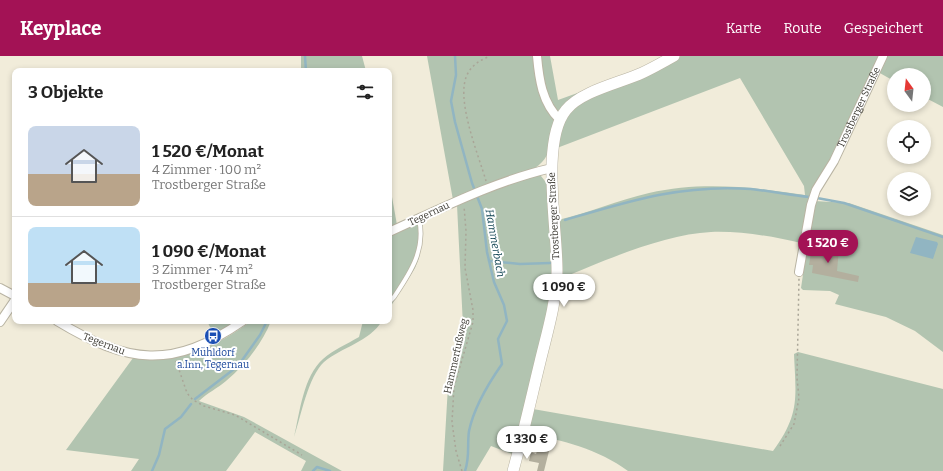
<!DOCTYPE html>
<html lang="de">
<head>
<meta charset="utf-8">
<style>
	:root { --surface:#fff; --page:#f6f6f6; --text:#222; --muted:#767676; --line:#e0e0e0; --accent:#a31255 }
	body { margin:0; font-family:Bitter,serif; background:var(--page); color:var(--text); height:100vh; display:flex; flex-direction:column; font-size:15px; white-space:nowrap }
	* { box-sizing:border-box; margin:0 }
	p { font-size:13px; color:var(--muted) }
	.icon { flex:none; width:22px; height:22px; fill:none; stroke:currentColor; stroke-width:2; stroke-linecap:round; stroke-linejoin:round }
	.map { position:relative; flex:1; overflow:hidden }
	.drawer { position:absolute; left:12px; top:12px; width:380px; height:256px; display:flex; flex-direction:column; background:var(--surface); border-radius:8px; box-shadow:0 2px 6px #0003 }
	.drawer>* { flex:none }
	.needle { width:26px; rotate:345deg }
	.tools { position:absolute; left:887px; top:12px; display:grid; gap:8px }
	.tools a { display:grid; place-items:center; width:44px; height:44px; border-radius:50%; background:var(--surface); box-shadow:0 2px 6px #0003; font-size:20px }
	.price { position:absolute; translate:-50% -34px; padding:0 9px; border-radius:14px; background:#fff; color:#222; font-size:13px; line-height:26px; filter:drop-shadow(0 1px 2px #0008) }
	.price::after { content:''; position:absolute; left:50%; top:24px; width:12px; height:9px; margin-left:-6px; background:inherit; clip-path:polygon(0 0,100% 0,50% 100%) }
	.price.active { background:var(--accent); color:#fff }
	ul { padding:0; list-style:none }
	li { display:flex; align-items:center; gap:12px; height:100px; padding:0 16px }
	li+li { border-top:1px solid var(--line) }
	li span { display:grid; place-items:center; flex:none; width:112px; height:80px; border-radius:8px; color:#555 }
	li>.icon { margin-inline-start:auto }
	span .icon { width:48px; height:48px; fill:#fffc; stroke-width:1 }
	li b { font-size:17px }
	h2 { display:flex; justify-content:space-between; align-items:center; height:48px; padding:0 16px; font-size:17px }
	header { display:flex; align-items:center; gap:24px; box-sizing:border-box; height:56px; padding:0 20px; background:var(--accent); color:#fff }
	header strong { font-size:19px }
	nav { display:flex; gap:22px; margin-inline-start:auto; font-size:14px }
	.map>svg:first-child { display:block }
	.green { fill:#b2c4b0 }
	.water { fill:#91b5c2 }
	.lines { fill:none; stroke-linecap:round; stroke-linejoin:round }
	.stream { stroke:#91b5c2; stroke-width:2.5 }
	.building { fill:#b3af9e }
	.service-casing { stroke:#b9b4a3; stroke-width:5.5 }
	.minor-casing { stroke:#b9b4a3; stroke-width:10 }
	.secondary-casing { stroke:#b9b4a3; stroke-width:12 }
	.path { stroke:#a9a597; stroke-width:1.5; stroke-dasharray:2 3; stroke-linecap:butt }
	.service { stroke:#fff; stroke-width:4 }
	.minor { stroke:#fff; stroke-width:8 }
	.secondary { stroke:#fff; stroke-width:11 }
	.labels { text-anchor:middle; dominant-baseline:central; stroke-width:4; stroke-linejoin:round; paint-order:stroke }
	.street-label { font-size:10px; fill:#3c3a33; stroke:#fff }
	.transit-label { font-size:10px; fill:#164399; stroke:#fff }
	.water-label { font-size:11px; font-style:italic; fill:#0e4251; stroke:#fff }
</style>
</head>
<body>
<header>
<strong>Keyplace</strong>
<nav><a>Karte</a><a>Route</a><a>Gespeichert</a></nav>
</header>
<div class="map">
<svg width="943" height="415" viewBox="0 0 943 415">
	<rect width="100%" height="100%" fill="#f1ecda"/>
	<!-- green -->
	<g class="green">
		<polygon points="301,0 362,0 366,15 301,15"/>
		<path d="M 427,0 L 550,0 L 558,44 L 594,31 L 560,54 L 556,55 C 549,75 557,98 535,112 L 480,131 L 453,144 Z"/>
		<path d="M 679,0 L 881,0 L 829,108 L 801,187 C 771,180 741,175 711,176 C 664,178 603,205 560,223 L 558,164 C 589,157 618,144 649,137 C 701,125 753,131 805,139 L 804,130 L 740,22 L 557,92 L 564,64 L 577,48 Z"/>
		<polygon points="886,0 943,0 943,51 924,41 924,19 894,19 894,25 878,16"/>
		<polygon points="535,120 541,120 548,129 554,217 546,261 515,399 491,390 476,415 443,415 448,330 463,270 457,149 496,132"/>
		<polygon points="389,124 397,169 389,173"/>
		<polygon points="814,145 849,147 943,179 943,296 915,275 886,261 835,248 839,239 830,235 803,234 801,232"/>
		<polygon points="423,165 419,202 415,212 389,253 389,180"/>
		<polygon points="207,265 236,265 214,279"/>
		<path d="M 251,265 L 271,265 C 262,288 245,309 226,325 C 218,332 207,337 199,345 L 244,361 L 342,415 L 301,415 L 306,405 L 255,376 L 226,415 L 131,415 L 139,403 L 66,394 L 133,302 C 180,305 214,293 251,265 Z"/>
		<path d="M 363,265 L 382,265 C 369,286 342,291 324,306 C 308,321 301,360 294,381 C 300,356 303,321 323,303 C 333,294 347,288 359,281 Z"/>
		<path d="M 798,296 L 943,333 L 943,415 L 628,415 C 598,393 563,384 527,378 L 533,353 L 773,395 C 800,358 796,342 794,298 Z"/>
	</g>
	<!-- water -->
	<polygon class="water" points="916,181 937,186 938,188 933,203 910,197"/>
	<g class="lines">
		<!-- stream -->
		<g class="stream">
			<polyline points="305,0 306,15"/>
			<path d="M 455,0 L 456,19 L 451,45 L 455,66 L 472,127 L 482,153 L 487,196 L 494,226 L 504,249 L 507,265 L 498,283 L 502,308 C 488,328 474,351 469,375 C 467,389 470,401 465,415"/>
			<polyline points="817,142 844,147 943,181"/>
			<path d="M 565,164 C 629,145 682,128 751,133 C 770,135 790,139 809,141"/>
			<polyline points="489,205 520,208 550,207"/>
			<polyline points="195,343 238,310 260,279 267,265"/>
			<polyline points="152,415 159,399 165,373 181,361 191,348"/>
			<polyline points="313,415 317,411 330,415"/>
		</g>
	</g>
	<!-- building -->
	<g class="building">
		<polygon points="812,190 839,193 837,215 859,220 858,226 812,217 813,209 809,209"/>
		<polygon points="538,392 549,395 544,415 537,415 539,407 529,405 531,396 536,398"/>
	</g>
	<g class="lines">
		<!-- service casing -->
		<g class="service-casing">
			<path id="service" d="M 389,246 L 394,241 C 410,217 426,194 419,163"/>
		</g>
		<!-- minor casing -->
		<g class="minor-casing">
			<g id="minor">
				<path d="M 537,0 C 539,23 542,47 560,64"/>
				<path d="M 389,176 C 442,152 495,125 552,112"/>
				<path id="s1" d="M 799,216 L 811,149 L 816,134 L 834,105 L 883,0"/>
				<polyline points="0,232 15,240"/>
				<path d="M 57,265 C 128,308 172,314 243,265"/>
				<polyline points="0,266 15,244"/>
			</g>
		</g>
		<!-- secondary casing -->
		<g class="secondary-casing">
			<path id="secondary" d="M 513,415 C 523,379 531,343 540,306 C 547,277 556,248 557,217 C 558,176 540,86 566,54 C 581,35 620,27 642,17 C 653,12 663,6 674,0"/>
		</g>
		<!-- path -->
		<g class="path">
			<path d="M 486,125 C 479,100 454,41 468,17 C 473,8 481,4 490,0"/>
			<polyline points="176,305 187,337 193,344 204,350 235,359 302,399"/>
			<polyline points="780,390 794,368 799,342 797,322 799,222"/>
			<polyline points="462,415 456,395 452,366 454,331 473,266 473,254 465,212 466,175 464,150"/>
		</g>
		<!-- service -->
		<use href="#service" class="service"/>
		<!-- minor -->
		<use href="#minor" class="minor"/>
		<!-- secondary -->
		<use href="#secondary" class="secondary"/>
	</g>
	<!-- icons -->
	<defs>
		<g id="bus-disc" transform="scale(0.9)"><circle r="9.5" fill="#1a4fb4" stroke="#fff"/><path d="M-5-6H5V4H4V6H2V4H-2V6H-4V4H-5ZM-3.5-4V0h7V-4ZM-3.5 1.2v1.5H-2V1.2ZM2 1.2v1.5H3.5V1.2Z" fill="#fff"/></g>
	</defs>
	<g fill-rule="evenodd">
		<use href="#bus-disc" x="213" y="280"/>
	</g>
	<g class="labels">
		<!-- street labels -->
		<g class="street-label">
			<text stroke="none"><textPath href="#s1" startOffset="177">Trostberger Straße</textPath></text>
			<text transform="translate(429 158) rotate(-25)">Tegernau</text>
			<text transform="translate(554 160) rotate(-93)">Trostberger Straße</text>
			<text transform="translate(104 288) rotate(21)">Tegernau</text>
			<text transform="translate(456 300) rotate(-77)">Hammerfußweg</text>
		</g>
		<!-- transit labels -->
		<g class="transit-label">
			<text x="213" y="297">Mühldorf<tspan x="213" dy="12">a.Inn, Tegernau</tspan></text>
		</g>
		<!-- water labels -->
		<g class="water-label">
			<text transform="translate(495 187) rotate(80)">Hammerbach</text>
		</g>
	</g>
</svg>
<div class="tools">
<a><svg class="needle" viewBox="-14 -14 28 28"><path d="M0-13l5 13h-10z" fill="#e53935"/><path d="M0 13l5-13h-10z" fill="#767676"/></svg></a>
<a><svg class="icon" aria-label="locate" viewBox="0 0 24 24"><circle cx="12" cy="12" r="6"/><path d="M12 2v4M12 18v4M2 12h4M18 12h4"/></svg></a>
<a><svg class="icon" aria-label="layers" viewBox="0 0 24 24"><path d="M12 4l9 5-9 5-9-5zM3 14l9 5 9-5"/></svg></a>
</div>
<b class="price active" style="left:828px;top:208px">1 520 €</b>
<b class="price" style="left:564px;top:252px">1 090 €</b>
<b class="price" style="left:527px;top:404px">1 330 €</b>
<section class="drawer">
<h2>3 Objekte<svg class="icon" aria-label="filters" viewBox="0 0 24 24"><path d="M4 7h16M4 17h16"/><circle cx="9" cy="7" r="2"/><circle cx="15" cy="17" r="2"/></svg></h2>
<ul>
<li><span style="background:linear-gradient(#c9d6e8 60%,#b9a48a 0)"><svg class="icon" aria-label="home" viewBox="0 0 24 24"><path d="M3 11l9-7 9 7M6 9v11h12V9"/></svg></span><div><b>1 520 €/Monat</b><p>4 Zimmer · 100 m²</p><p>Trostberger Straße</p></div></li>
<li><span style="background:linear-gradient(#bfe0f5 70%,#b9a48a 0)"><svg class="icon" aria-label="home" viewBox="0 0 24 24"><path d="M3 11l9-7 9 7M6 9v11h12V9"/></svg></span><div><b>1 090 €/Monat</b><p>3 Zimmer · 74 m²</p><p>Trostberger Straße</p></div></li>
</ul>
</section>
</div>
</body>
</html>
